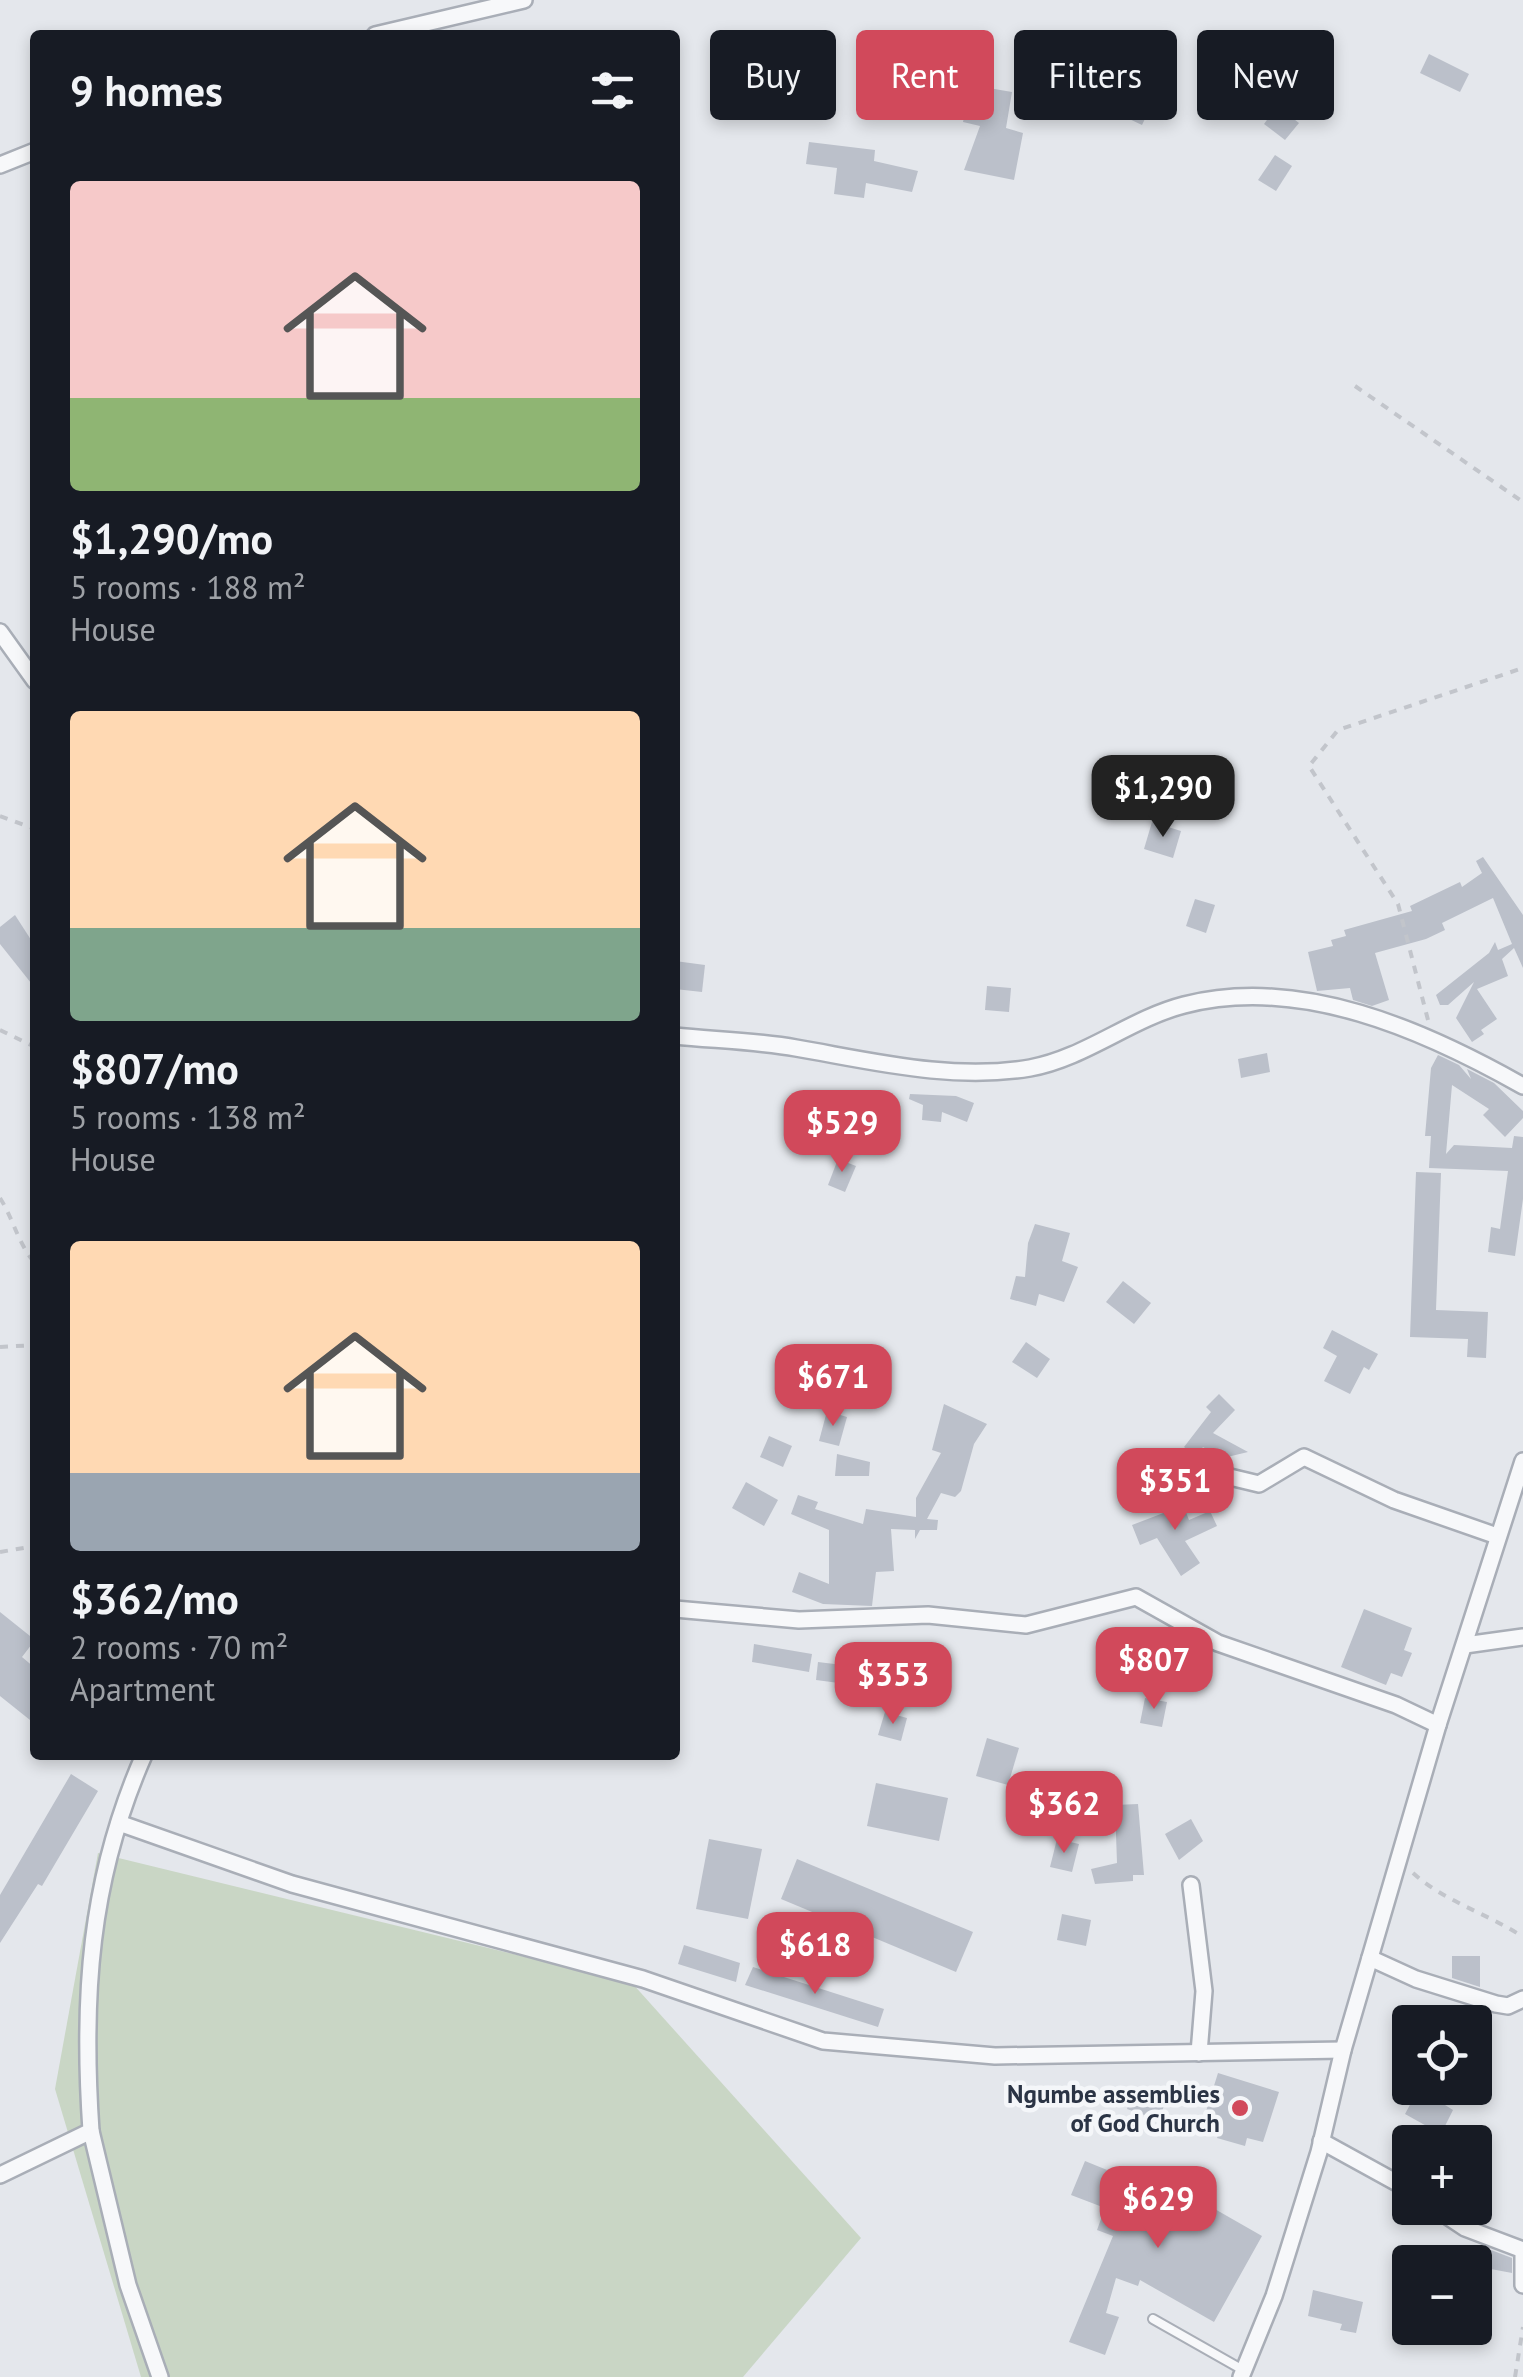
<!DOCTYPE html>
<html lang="en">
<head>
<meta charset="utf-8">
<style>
	:root { --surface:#171b24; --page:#20242c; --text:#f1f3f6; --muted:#9ea1a6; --accent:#d1495b }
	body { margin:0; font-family:"PT Sans",sans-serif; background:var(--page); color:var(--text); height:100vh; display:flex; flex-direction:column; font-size:38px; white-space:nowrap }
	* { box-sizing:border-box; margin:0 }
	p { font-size:32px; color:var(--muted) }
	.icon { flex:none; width:55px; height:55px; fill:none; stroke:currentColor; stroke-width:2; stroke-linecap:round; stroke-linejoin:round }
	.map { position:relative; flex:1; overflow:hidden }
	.panel { position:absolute; left:30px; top:30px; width:650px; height:1730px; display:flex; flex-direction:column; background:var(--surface); border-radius:10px; box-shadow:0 5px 15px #0003 }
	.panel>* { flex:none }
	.guide { position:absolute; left:710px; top:30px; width:662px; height:90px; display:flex; gap:20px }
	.buttons { position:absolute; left:1392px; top:2005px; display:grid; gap:20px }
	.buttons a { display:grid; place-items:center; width:100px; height:100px; border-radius:10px; background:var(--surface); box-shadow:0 5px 15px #0003; font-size:50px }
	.price { position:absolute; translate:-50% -85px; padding:0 22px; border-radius:20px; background:var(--accent); color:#fff; font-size:32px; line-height:65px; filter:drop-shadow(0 2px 5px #0008) }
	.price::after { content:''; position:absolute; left:50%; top:60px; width:30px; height:22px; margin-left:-15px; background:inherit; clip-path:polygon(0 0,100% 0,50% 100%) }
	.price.on { background:#222; color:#fff }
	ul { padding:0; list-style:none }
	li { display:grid; align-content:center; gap:20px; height:530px; padding:0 40px }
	li span { display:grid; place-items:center; height:310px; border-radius:10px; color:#555 }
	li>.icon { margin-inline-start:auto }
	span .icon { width:180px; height:180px; fill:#fffc; stroke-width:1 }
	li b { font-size:42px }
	h2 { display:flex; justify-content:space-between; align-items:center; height:120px; padding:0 40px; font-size:42px }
	.tag { padding:0 35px; border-radius:10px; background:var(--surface); box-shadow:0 5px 15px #0003; font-size:35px; line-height:90px }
	.tag.on { background:var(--accent); color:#fff }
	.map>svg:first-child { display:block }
	.green { fill:#c9d6c5 }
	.building { fill:#bbc0ca }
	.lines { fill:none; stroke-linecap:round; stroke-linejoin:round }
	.service-casing { stroke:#a9aeb7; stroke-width:12 }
	.minor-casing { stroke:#a9aeb7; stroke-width:20 }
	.path { stroke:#c2c5cb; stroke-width:4; stroke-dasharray:8 8; stroke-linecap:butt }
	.service { stroke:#f7f8fa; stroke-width:8 }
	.minor { stroke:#f7f8fa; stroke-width:15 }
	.poi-dot { fill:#d1495b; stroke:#f4f6f9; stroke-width:4 }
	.labels { text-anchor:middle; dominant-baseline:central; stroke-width:9; stroke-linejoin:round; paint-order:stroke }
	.poi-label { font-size:25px; font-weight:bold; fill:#2b3445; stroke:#f4f6f9; text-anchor:end }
</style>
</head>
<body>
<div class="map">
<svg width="1523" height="2377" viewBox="0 0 1523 2377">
	<rect width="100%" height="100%" fill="#e4e7ec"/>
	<!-- green -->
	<polygon class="green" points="98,1853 632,1983 861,2238 743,2377 141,2377 55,2089"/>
	<!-- building -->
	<g class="building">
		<polygon points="1429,54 1469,74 1460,92 1420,73"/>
		<polygon points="971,85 1012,92 1006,128 1023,133 1014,180 964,170 980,126 963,122"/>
		<polygon points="1134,93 1153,102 1142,125 1123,116"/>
		<polygon points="1277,106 1299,123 1285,140 1264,124"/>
		<polygon points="809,142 875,150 874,161 918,171 912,192 866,183 864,198 834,194 837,168 806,164"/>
		<polygon points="1275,155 1292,166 1276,191 1258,180"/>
		<polygon points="1152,822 1181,831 1173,858 1144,849"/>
		<polygon points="1483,857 1523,915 1523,968 1514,948 1502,959 1508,976 1477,989 1497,1019 1481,1030 1484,1034 1472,1042 1456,1018 1474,982 1448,1005 1440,1005 1436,995 1489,953 1495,942 1498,950 1512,944 1493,898 1442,923 1445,930 1426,939 1375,953 1389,1000 1372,1006 1353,1000 1350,988 1317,991 1308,952 1333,946 1331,940 1346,936 1344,930 1412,911 1410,906 1460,882 1462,887 1482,873 1476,861"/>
		<polygon points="1195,899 1215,905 1206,933 1186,926"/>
		<polygon points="15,915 35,946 35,988 0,944 0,927"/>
		<polygon points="675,961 705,965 702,992 675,989"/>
		<polygon points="987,986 1011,988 1009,1012 985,1010"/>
		<polygon points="1267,1053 1270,1072 1241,1078 1238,1059"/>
		<polygon points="1438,1055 1459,1065 1471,1079 1467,1069 1494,1083 1523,1111 1523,1118 1505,1137 1483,1115 1489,1109 1452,1085 1446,1154 1454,1145 1512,1148 1514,1136 1523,1137 1523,1199 1515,1256 1488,1252 1491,1227 1500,1229 1508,1171 1429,1168 1431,1136 1425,1136 1431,1068"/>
		<polygon points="910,1094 956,1096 974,1103 967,1122 942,1112 941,1122 922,1120 923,1105 909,1099"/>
		<polygon points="858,1106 888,1110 885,1131 855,1127"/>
		<polygon points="838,1159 856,1166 845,1192 828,1185"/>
		<polygon points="1416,1172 1441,1173 1436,1310 1488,1312 1486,1358 1467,1357 1468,1339 1410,1337"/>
		<polygon points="1035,1224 1070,1233 1062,1261 1078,1267 1064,1302 1039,1294 1036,1306 1010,1299 1016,1276 1025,1277 1028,1243"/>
		<polygon points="1123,1281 1151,1303 1134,1324 1106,1302"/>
		<polygon points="1332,1330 1378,1354 1369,1370 1364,1367 1350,1394 1324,1381 1337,1356 1323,1348"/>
		<polygon points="1026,1342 1050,1359 1037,1378 1012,1362"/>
		<polygon points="1219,1394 1235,1410 1213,1433 1248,1452 1223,1458 1203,1447 1196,1456 1184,1447 1211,1412 1206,1407"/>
		<polygon points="944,1404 987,1424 974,1444 961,1491 955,1497 941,1493 927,1519 938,1520 937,1530 920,1530 915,1539 915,1530 891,1529 894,1571 876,1572 872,1606 823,1604 792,1592 799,1572 829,1584 829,1530 791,1514 798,1495 818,1502 815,1509 863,1524 866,1509 916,1517 916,1498 941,1453 932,1450"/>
		<polygon points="827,1411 847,1417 839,1446 819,1441"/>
		<polygon points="769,1436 792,1446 783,1467 760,1457"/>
		<polygon points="837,1454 870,1462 869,1476 835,1476"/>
		<polygon points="746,1482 778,1500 764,1526 732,1508"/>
		<polygon points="1180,1497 1189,1520 1210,1511 1217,1526 1185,1541 1200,1563 1181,1576 1157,1538 1140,1545 1132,1525 1166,1512 1163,1503"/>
		<polygon points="1364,1609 1412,1628 1404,1650 1412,1653 1402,1677 1391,1673 1386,1685 1341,1667"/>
		<polygon points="0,1612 35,1640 22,1657 35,1668 35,1724 0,1696"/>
		<polygon points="754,1644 812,1654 809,1672 752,1662"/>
		<polygon points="818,1662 859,1667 854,1685 816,1680"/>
		<polygon points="1145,1698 1167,1702 1162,1727 1140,1723"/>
		<polygon points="885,1712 907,1718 901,1741 878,1735"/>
		<polygon points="987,1738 1019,1748 1008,1785 976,1776"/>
		<polygon points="71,1774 98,1791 42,1886 38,1884 0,1943 0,1895"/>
		<polygon points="876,1783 948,1798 939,1841 867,1826"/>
		<polygon points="1138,1804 1144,1875 1133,1875 1133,1881 1095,1884 1091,1869 1117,1863 1115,1805"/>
		<polygon points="1191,1819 1203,1841 1179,1860 1165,1834"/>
		<polygon points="709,1839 762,1849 748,1919 696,1909"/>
		<polygon points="1057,1839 1079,1844 1072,1872 1050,1867"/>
		<polygon points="797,1859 973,1932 956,1972 781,1899"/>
		<polygon points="1062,1914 1091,1920 1086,1946 1057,1940"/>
		<polygon points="684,1945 740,1963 736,1982 678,1964"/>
		<polygon points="1452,1956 1480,1956 1480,1987 1452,1978"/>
		<polygon points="753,1967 884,2009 878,2027 745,1985"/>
		<polygon points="1218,2073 1279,2092 1263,2142 1247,2138 1245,2146 1217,2138 1220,2130 1202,2124"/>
		<polygon points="1135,2088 1166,2100 1159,2120 1127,2109"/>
		<polygon points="1419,2088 1449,2088 1445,2105 1453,2110 1441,2134 1405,2114"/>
		<polygon points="1085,2161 1203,2209 1206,2204 1262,2236 1214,2322 1140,2280 1138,2286 1116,2278 1106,2313 1119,2317 1105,2355 1069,2342 1113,2236 1097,2230 1105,2208 1071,2195"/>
		<polygon points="1475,2250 1491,2250 1512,2258 1512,2273 1475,2266"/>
		<polygon points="1313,2290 1363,2302 1356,2333 1340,2330 1342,2324 1308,2316"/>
	</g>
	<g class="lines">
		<!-- service casing -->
		<g class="service-casing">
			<polyline id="service" points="1153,2319 1243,2370"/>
		</g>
		<!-- minor casing -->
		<g class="minor-casing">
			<g id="minor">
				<polyline points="375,35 524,0"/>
				<polyline points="0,165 35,151"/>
				<polyline points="0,632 35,681"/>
				<path d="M 675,1036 C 715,1040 757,1041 796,1048 C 872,1061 951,1081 1030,1068 C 1085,1058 1130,1019 1184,1005 C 1300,975 1424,1030 1523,1086"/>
				<polyline points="1209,1472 1259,1484 1304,1457 1394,1500 1497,1536"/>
				<polyline points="675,1609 799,1620 928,1615 1026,1625 1136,1597 1218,1643 1396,1705 1438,1725"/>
				<polyline points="1465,1645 1523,1637"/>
				<polyline points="119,1823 292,1884 643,1979 823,2041 995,2056 1343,2050"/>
				<polyline points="1191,1885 1204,1991 1199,2053"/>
				<polyline points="1370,1958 1416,1979 1496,2004 1508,2006 1523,1999"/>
				<polyline points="91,2131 128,2285 160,2377"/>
				<polyline points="1321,2141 1410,2190"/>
				<path d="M 0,2175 L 91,2131 C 82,1998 89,1880 144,1755"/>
				<polyline points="1435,2208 1465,2228 1523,2250 1523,2285"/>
				<polyline points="1241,2377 1274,2296 1319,2152 1343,2050 1438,1725 1523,1461"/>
			</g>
		</g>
		<!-- path -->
		<g class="path">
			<polyline points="1355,386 1523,502"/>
			<polyline points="0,816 35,829"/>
			<polyline points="1428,1020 1398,904 1309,766 1338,730 1523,668"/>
			<polyline points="0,1030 35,1047"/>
			<path d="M 0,1198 C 14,1220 18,1244 35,1263"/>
			<polyline points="0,1347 35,1345"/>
			<polyline points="0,1552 35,1546"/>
			<path d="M 1413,1873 C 1445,1902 1487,1913 1523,1937"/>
			<polyline points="1515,2377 1523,2327"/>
		</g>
		<!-- service -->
		<use href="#service" class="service"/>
		<!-- minor -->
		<use href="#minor" class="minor"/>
	</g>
	<!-- markers -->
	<circle class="poi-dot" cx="1240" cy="2108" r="10"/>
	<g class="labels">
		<!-- poi labels -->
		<g class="poi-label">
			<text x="1220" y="2094">Ngumbe assemblies<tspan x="1220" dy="29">of God Church</tspan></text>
		</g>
	</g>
</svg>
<div class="buttons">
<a><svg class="icon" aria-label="locate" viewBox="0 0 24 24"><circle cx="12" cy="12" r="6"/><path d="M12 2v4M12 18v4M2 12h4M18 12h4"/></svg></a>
<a>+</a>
<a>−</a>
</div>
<b class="price on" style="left:1163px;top:840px">$1,290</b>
<b class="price" style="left:842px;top:1175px">$529</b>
<b class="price" style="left:833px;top:1429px">$671</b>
<b class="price" style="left:1175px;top:1533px">$351</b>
<b class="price" style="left:1154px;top:1712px">$807</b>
<b class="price" style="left:893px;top:1727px">$353</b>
<b class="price" style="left:1064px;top:1856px">$362</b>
<b class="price" style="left:815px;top:1997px">$618</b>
<b class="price" style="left:1158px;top:2251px">$629</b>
<div class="guide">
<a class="tag">Buy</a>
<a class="tag on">Rent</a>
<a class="tag">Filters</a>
<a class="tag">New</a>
</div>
<section class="panel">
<h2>9 homes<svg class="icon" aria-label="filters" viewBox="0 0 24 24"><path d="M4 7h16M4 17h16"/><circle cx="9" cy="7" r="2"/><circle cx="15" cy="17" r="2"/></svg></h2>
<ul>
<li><span style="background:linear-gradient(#f6c9c9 70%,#8fb573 0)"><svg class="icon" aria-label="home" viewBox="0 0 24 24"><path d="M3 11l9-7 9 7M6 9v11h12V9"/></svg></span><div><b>$1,290/mo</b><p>5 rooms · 188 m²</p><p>House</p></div></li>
<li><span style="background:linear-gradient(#ffd9b3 70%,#7fa58c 0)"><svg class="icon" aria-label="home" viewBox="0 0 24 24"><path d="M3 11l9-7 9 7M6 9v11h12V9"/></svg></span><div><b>$807/mo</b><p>5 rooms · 138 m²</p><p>House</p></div></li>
<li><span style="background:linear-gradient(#ffd9b3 75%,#9aa5b1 0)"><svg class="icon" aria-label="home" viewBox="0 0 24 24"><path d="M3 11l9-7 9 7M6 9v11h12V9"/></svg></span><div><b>$362/mo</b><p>2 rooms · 70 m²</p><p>Apartment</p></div></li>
</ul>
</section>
</div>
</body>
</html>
